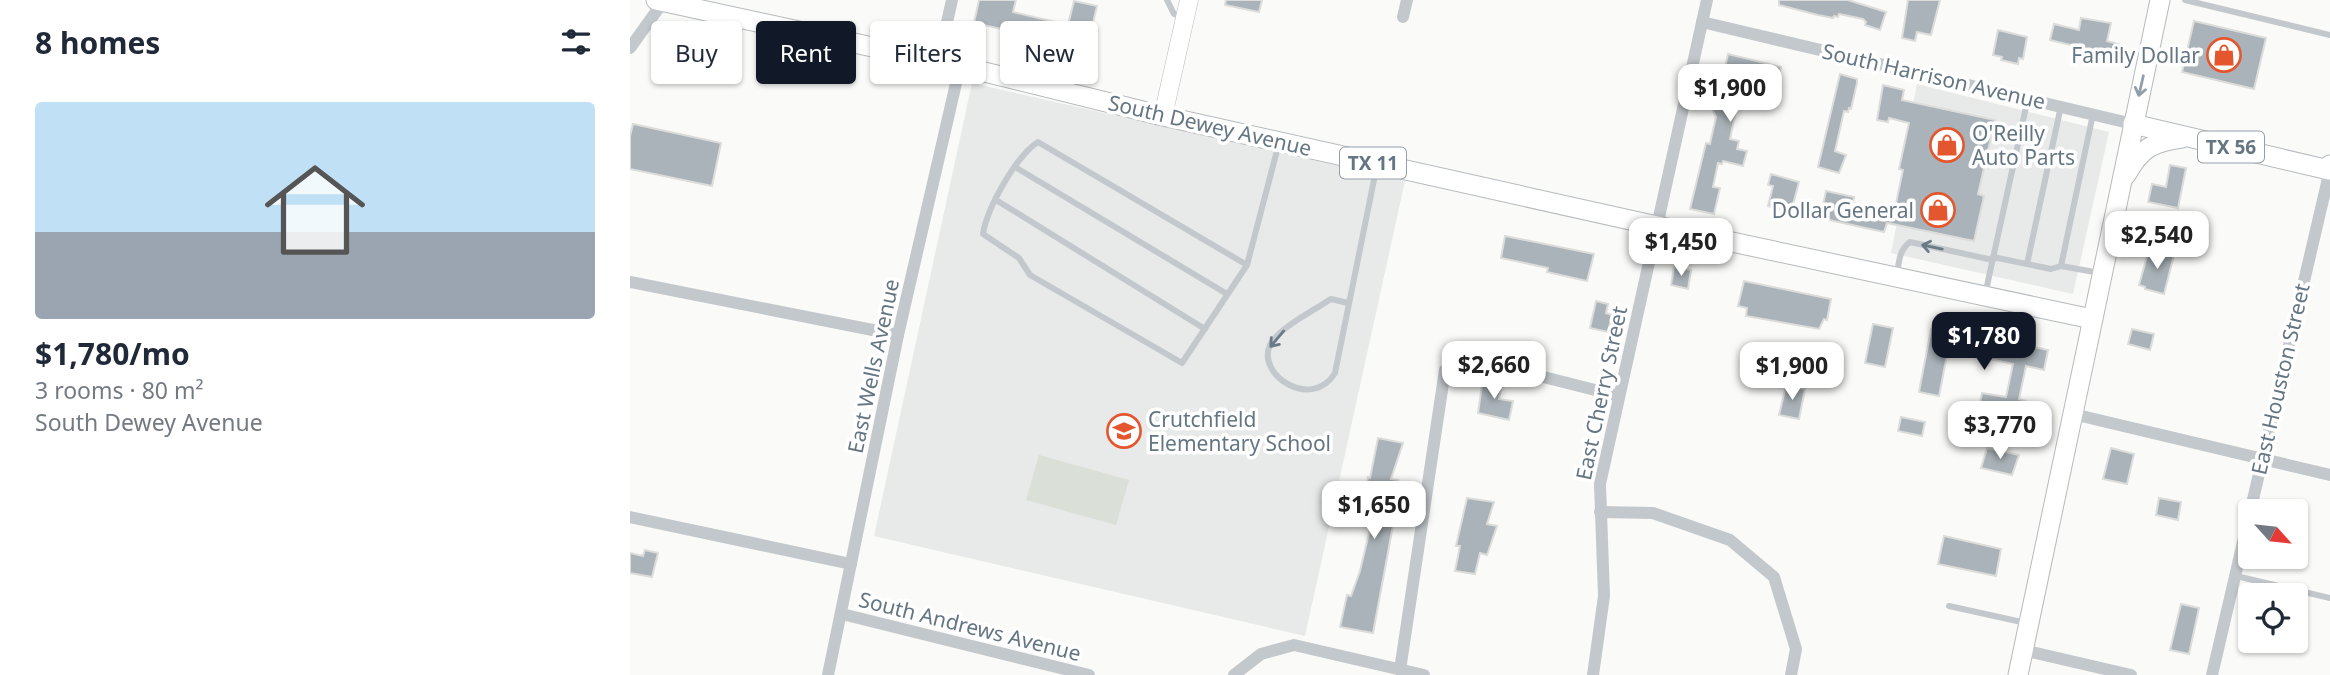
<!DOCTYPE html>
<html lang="en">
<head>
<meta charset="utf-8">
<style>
	:root { --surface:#fff; --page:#f2f2f3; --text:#1f2937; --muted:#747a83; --line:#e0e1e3; --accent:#111827 }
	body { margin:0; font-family:"Noto Sans",sans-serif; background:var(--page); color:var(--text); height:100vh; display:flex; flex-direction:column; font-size:26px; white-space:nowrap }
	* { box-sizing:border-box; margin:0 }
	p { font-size:23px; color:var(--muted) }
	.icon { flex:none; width:38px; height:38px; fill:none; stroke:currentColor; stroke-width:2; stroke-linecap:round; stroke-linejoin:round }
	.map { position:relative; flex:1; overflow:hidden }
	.panel { display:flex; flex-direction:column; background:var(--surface); width:630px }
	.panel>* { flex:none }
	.banner { position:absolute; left:21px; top:21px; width:665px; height:63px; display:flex; gap:14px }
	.needle { width:46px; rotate:117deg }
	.tools { position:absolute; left:1608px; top:499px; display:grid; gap:14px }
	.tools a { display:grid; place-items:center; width:70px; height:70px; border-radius:7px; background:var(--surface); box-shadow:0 2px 5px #0004; font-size:35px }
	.price { position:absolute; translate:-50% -60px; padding:0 16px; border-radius:14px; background:#fff; color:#222; font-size:23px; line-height:46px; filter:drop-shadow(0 2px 4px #0008) }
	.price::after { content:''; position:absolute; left:50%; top:42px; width:21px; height:16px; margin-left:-10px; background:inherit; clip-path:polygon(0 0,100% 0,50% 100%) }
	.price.selected { background:var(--accent); color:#fff }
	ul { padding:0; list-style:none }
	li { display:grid; align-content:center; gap:14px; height:371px; padding:0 35px }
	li+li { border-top:2px solid var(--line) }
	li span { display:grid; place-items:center; height:217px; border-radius:7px; color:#555 }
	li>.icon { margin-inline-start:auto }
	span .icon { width:126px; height:126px; fill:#fffc; stroke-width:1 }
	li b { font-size:30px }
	h2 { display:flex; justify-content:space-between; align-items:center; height:84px; padding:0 35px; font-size:30px }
	.tag { padding:0 24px; border-radius:7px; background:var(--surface); box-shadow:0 2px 5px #0004; font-size:24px; line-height:63px }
	.tag.selected { background:var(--accent); color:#fff }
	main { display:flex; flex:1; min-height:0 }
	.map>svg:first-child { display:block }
	.built { fill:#e8e9e9 }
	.green { fill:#dadfd7 }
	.building { fill:#aab3b9; stroke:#dcdcda; stroke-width:2 }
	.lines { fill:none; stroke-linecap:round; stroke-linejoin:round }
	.secondary-casing { stroke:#b3babf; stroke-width:19 }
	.primary-casing { stroke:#b5babe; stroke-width:21 }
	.lane { stroke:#c3c8cc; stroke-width:6 }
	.street { stroke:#c3c8cc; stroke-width:12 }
	.secondary { stroke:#fff; stroke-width:18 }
	.primary { stroke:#fff; stroke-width:19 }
	.oneway { stroke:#939fa8 }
	.oneway2 { stroke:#6a7a87 }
	.labels { text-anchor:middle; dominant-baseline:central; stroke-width:7; stroke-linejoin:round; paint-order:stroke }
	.shield { fill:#fff; stroke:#939fa8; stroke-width:2 }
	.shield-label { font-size:19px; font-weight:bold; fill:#657683 }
	.poi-label { font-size:21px; fill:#657683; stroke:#fff; text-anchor:end }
	.street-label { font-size:21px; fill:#657683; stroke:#fff }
</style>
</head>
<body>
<main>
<section class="panel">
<h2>8 homes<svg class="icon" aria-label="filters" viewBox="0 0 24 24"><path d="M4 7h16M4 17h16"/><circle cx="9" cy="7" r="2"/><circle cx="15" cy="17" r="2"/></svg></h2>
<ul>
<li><span style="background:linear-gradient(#bfe0f5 60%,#9aa5b1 0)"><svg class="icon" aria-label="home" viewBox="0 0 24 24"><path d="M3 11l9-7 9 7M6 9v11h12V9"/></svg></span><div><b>$1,780/mo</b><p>3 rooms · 80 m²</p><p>South Dewey Avenue</p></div></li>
</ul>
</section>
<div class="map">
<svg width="1700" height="675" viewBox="0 0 1700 675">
	<rect width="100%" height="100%" fill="#fafaf8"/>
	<!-- built -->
	<g class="built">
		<polygon points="342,83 775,181 675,636 244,536"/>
		<polygon points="1287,84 1479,132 1443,294 1261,253 1277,171 1270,169"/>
	</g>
	<!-- green -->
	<polygon class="green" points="409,455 499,480 486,525 396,500"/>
	<!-- building -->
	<g class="building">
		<polygon points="349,0 386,0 383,12 438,25 444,1 467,6 456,52 389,37 390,33 344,23"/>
		<polygon points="596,0 632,0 629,12 595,5"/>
		<polygon points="1149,0 1218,0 1256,12 1250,30 1235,25 1236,22 1233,19 1209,14 1208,17 1204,16 1203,18 1188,15 1149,5"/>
		<polygon points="1278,0 1310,0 1301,35 1287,32 1285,41 1272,38"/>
		<polygon points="1451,18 1481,23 1477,41 1492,45 1489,59 1456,52 1457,49 1420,40 1424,24 1449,30"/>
		<polygon points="1564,21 1636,38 1624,89 1552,72"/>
		<polygon points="1368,30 1397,37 1393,59 1389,58 1388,64 1371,60 1372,57 1363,55"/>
		<polygon points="1098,54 1151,67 1145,95 1111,88 1100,139 1109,141 1107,149 1117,151 1113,166 1093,161 1092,164 1088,163 1083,187 1090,188 1084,214 1060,209 1076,143 1080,144 1081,139 1086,117 1083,111 1086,97 1088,98"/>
		<polygon points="1210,74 1227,79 1227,83 1221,109 1219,108 1218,112 1214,111 1205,151 1216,155 1209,173 1188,167"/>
		<polygon points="1253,85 1274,90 1272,100 1365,120 1348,194 1354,196 1344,241 1257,223 1254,232 1190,218 1196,191 1224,197 1223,203 1264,213 1273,170 1269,169 1279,123 1259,118 1258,122 1247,120"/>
		<polygon points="3,124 91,143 82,186 0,169 0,136"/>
		<polygon points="1540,165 1556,168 1548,208 1518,202 1522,184 1536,187"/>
		<polygon points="1141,174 1169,182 1161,212 1138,206 1143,186 1138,185"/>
		<polygon points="875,236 964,254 957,281 917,272 918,268 871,258"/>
		<polygon points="1519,249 1544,255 1534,294 1515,289 1515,287 1509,285"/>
		<polygon points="1044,267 1061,270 1058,289 1041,285"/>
		<polygon points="1114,281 1201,299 1197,320 1194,319 1189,329 1116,316 1117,308 1108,306"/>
		<polygon points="966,301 978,304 976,313 982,315 978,332 960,328"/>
		<polygon points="1306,319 1319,322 1317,332 1341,336 1342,334 1418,350 1414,370 1396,366 1389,399 1396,401 1390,433 1346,424 1352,393 1376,397 1383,364 1318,350 1309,396 1289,392 1301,329 1304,329"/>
		<polygon points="1243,324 1263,328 1255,367 1235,363"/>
		<polygon points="1502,329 1524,334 1520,350 1498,344"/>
		<polygon points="856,379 873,382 869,399 883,401 879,420 848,413 852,385 855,386"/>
		<polygon points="1156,386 1175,389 1169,419 1149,415"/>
		<polygon points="1271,417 1295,422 1292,436 1268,431"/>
		<polygon points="748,438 773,443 761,479 768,480 764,497 759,496 754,518 764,520 743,633 710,627 717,595 721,596 730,571 744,512 737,511 739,504 736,503 739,492 735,492 738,477 740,478"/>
		<polygon points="1357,448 1389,455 1382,475 1351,468"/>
		<polygon points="1481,448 1504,454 1497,484 1473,479"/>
		<polygon points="837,498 864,502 857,524 867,526 857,555 850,553 845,574 825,571 830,546 826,546"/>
		<polygon points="1529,498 1551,502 1548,520 1526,515"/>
		<polygon points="1314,536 1371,549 1366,576 1308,564"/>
		<polygon points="15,550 28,553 22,577 0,573 0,553 13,556"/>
		<polygon points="1551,604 1569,608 1559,654 1540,650"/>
	</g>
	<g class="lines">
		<!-- secondary casing -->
		<g class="secondary-casing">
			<polyline id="secondary" points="533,116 559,0"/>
		</g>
		<!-- primary casing -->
		<g class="primary-casing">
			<g id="primary">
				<polyline points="26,0 330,66 533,116 1027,226 1462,319"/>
				<polyline points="1503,124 1699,170 1700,165"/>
				<path d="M 1496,175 C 1511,148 1522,142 1552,138"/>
				<polyline points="1388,675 1530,0"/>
			</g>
		</g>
		<!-- lane -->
		<g class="lane">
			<polyline points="537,0 544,14 555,16"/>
			<polyline points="1555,0 1700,35"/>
			<polyline points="385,167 597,294"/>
			<polyline points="366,200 575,329"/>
			<polyline points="1363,257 1421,269 1431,266 1470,273"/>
			<polyline points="1397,264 1431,106"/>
			<path d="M 617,265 L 408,142 C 386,156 357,208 353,234 L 389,258 L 400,275 L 552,363 L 617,265 L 649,143"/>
			<polyline points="1431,266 1463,114"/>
			<path d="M 1267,274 C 1269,262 1269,250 1280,242 L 1363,260"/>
			<polyline points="1355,295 1398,98"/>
			<path d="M 718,303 L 701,299 C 686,309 647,329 640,345 C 626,375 682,411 705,373 L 747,165"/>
			<polyline points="1606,576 1700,598"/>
			<polyline points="1319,606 1396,623"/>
		</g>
		<!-- street -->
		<g class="street">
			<polyline points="773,17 777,0"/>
			<polyline points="1072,22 1503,124"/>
			<polyline points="0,48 33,2"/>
			<polyline points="308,62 322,0"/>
			<polyline points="0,282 268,335"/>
			<polyline points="1443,414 1700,475"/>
			<polyline points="970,512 1023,513 1100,540 1144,577 1166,649 1161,675"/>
			<polyline points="0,517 221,564"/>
			<polyline points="212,614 459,675"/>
			<polyline points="1393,650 1501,675"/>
			<polyline points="770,670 815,370 838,358 989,396"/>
			<polyline points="198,675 268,335 330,66"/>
			<polyline points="604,675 631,654 664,645 794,675"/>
			<polyline points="963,675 974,596 970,484 1077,0"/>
			<polyline points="1582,675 1700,170"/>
		</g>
		<!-- secondary -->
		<use href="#secondary" class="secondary"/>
		<!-- primary -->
		<use href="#primary" class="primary"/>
	</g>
	<!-- one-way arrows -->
	<defs><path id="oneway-shaft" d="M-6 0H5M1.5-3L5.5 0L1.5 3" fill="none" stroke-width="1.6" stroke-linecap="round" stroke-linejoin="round" transform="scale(1.75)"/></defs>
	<use class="oneway" href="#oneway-shaft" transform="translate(1511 86) rotate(103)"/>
	<g class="oneway2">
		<use href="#oneway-shaft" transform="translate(1302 247) rotate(-168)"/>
		<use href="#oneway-shaft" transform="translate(647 339) rotate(130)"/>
	</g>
	<!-- icons -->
	<defs>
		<g id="shop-ring" transform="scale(1.75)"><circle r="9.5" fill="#fff" stroke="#e4572e" stroke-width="1.5"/><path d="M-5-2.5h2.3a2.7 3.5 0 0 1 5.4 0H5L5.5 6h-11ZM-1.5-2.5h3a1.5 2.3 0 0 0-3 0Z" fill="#e4572e"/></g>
		<g id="school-ring" transform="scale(1.75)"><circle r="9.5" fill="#fff" stroke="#e4572e" stroke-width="1.5"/><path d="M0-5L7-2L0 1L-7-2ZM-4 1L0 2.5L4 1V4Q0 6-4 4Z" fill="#e4572e"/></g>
	</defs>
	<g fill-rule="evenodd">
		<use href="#shop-ring" x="1594" y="55"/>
		<use href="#shop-ring" x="1317" y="145"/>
		<use href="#shop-ring" x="1308" y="210"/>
		<use href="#school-ring" x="494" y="431"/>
	</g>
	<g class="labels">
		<!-- shield labels -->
		<g class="shield">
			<rect x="1568" y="131.5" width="66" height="31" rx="5"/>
			<rect x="710" y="147.5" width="66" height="31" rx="5"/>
		</g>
		<g class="shield-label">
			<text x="1601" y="147">TX 56</text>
			<text x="743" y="163">TX 11</text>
		</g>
		<!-- poi labels -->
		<g class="poi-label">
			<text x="1570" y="55">Family Dollar</text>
			<text x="1342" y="133" text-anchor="start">O'Reilly<tspan x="1342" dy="24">Auto Parts</tspan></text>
			<text x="1284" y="210">Dollar General</text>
			<text x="518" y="419" text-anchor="start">Crutchfield<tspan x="518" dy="24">Elementary School</tspan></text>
		</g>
		<!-- street labels -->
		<g class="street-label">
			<text transform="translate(1304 76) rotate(13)">South Harrison Avenue</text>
			<text transform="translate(580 125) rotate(13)">South Dewey Avenue</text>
			<text transform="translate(243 366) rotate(-78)">East Wells Avenue</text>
			<text transform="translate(1650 379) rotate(-77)">East Houston Street</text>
			<text transform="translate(971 393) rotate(-78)">East Cherry Street</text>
			<text transform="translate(340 626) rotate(14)">South Andrews Avenue</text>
		</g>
	</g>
</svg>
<div class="tools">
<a><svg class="needle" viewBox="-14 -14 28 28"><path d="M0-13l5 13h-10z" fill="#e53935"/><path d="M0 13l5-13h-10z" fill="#747a83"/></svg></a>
<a><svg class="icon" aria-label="locate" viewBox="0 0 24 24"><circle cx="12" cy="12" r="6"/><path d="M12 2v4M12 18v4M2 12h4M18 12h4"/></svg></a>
</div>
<b class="price" style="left:1100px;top:124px">$1,900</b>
<b class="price" style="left:1527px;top:271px">$2,540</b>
<b class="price" style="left:1051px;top:278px">$1,450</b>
<b class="price selected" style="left:1354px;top:372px">$1,780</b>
<b class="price" style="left:864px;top:401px">$2,660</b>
<b class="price" style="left:1162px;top:402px">$1,900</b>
<b class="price" style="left:1370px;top:461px">$3,770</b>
<b class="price" style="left:744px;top:541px">$1,650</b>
<div class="banner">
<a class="tag">Buy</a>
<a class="tag selected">Rent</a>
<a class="tag">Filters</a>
<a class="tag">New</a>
</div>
</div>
</main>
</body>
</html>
